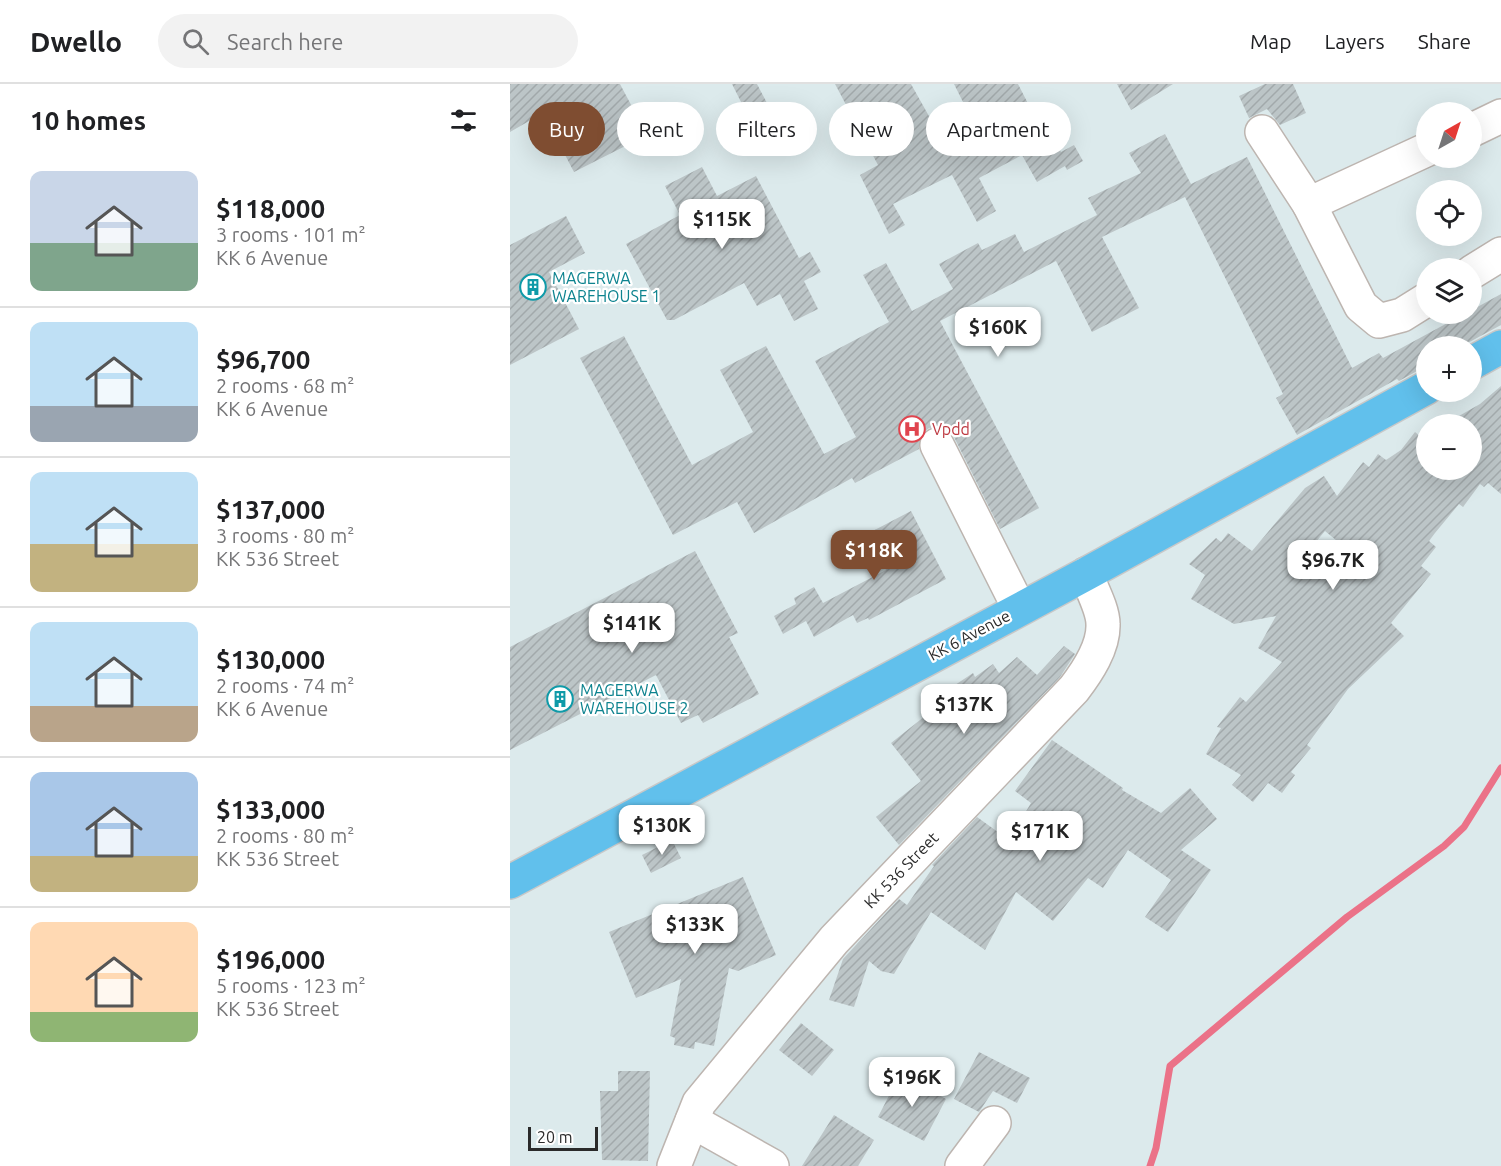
<!DOCTYPE html>
<html lang="en">
<head>
<meta charset="utf-8">
<style>
	:root { --surface:#fff; --page:#f2f2f2; --text:#202124; --muted:#757577; --line:#e0e0e0; --accent:#7f4d31 }
	body { margin:0; font-family:Ubuntu,sans-serif; background:var(--page); color:var(--text); height:100vh; display:flex; flex-direction:column; font-size:22px; white-space:nowrap }
	* { box-sizing:border-box; margin:0 }
	p { font-size:20px; color:var(--muted) }
	.icon { flex:none; width:33px; height:33px; fill:none; stroke:currentColor; stroke-width:2; stroke-linecap:round; stroke-linejoin:round }
	.map { position:relative; flex:1; overflow:hidden }
	.side { display:flex; flex-direction:column; background:var(--surface); width:510px }
	.side>* { flex:none }
	.hud { position:absolute; left:18px; top:18px; width:570px; height:54px; display:flex; gap:12px }
	.needle { width:39px; rotate:39deg }
	.buttons { position:absolute; left:906px; top:18px; display:grid; gap:12px }
	.buttons a { display:grid; place-items:center; width:66px; height:66px; border-radius:50%; background:var(--surface); box-shadow:0 6px 24px #0002; font-size:30px }
	.scale { position:absolute; left:18px; bottom:15px; width:70px; box-sizing:border-box; padding-left:6px; border:3px solid #2a2a2a; border-top:0; font-size:16px; line-height:21px; white-space:nowrap; color:#2a2a2a; -webkit-text-stroke:4px #fff; paint-order:stroke }
	.price { position:absolute; translate:-50% -51px; padding:0 14px; border-radius:12px; background:#fff; color:#222; font-size:20px; line-height:39px; filter:drop-shadow(0 2px 3px #0008) }
	.price::after { content:''; position:absolute; left:50%; top:36px; width:18px; height:14px; margin-left:-9px; background:inherit; clip-path:polygon(0 0,100% 0,50% 100%) }
	.price.selected { background:var(--accent); color:#fff }
	ul { padding:0; list-style:none }
	li { display:flex; align-items:center; gap:18px; height:150px; padding:0 30px }
	li+li { border-top:2px solid var(--line) }
	li span { display:grid; place-items:center; flex:none; width:168px; height:120px; border-radius:12px; color:#555 }
	li>.icon { margin-inline-start:auto }
	span .icon { width:72px; height:72px; fill:#fffc; stroke-width:1 }
	li b { font-size:26px }
	h2 { display:flex; justify-content:space-between; align-items:center; height:72px; padding:0 30px; font-size:26px }
	.tag { padding:0 21px; border-radius:27px; background:var(--surface); box-shadow:0 6px 24px #0002; font-size:21px; line-height:54px }
	.tag.selected { background:var(--accent); color:#fff }
	header { display:flex; align-items:center; gap:36px; box-sizing:border-box; height:84px; padding:0 30px; background:var(--surface); border-bottom:2px solid var(--line) }
	header strong { font-size:28px }
	nav { display:flex; gap:33px; margin-inline-start:auto; font-size:21px }
	.search { width:420px; height:54px; background:var(--page); display:flex; align-items:center; gap:15px; box-sizing:border-box; padding:0 21px; border-radius:33px; color:var(--muted); font-size:22px }
	main { display:flex; flex:1; min-height:0 }
	.map>svg:first-child { display:block }
	.lines { fill:none; stroke-linecap:round; stroke-linejoin:round }
	.stream { stroke:#eb7288; stroke-width:7 }
	.building { fill:url(#building-hatch); fill-rule:evenodd }
	.minor-casing { stroke:#bdb5b0; stroke-width:36 }
	.major-casing { stroke:#c8c8c8; stroke-width:36 }
	.minor { stroke:#fff; stroke-width:33 }
	.major { stroke:#61c0ec; stroke-width:33 }
	.labels { text-anchor:middle; dominant-baseline:central; stroke-width:4.5; stroke-linejoin:round; paint-order:stroke }
	.culture-label { font-size:16px; fill:#0d838f; stroke:#fff; text-anchor:start }
	.health-label { font-size:16px; fill:#be3a42; stroke:#fff; text-anchor:start }
	.street-label { font-size:16px; fill:#2a2a2a; stroke:#fff }
</style>
</head>
<body>
<header>
<strong>Dwello</strong>
<div class="search"><svg class="icon" aria-label="search" viewBox="0 0 24 24"><circle cx="10" cy="10" r="6"/><path d="M15 15l6 6"/></svg>Search here</div>
<nav><a>Map</a><a>Layers</a><a>Share</a></nav>
</header>
<main>
<section class="side">
<h2>10 homes<svg class="icon" aria-label="filters" viewBox="0 0 24 24"><path d="M4 7h16M4 17h16"/><circle cx="9" cy="7" r="2"/><circle cx="15" cy="17" r="2"/></svg></h2>
<ul>
<li><span style="background:linear-gradient(#c9d6e8 60%,#7fa58c 0)"><svg class="icon" aria-label="home" viewBox="0 0 24 24"><path d="M3 11l9-7 9 7M6 9v11h12V9"/></svg></span><div><b>$118,000</b><p>3 rooms · 101 m²</p><p>KK 6 Avenue</p></div></li>
<li><span style="background:linear-gradient(#bfe0f5 70%,#9aa5b1 0)"><svg class="icon" aria-label="home" viewBox="0 0 24 24"><path d="M3 11l9-7 9 7M6 9v11h12V9"/></svg></span><div><b>$96,700</b><p>2 rooms · 68 m²</p><p>KK 6 Avenue</p></div></li>
<li><span style="background:linear-gradient(#bfe0f5 60%,#c2b280 0)"><svg class="icon" aria-label="home" viewBox="0 0 24 24"><path d="M3 11l9-7 9 7M6 9v11h12V9"/></svg></span><div><b>$137,000</b><p>3 rooms · 80 m²</p><p>KK 536 Street</p></div></li>
<li><span style="background:linear-gradient(#bfe0f5 70%,#b9a48a 0)"><svg class="icon" aria-label="home" viewBox="0 0 24 24"><path d="M3 11l9-7 9 7M6 9v11h12V9"/></svg></span><div><b>$130,000</b><p>2 rooms · 74 m²</p><p>KK 6 Avenue</p></div></li>
<li><span style="background:linear-gradient(#a9c7e8 70%,#c2b280 0)"><svg class="icon" aria-label="home" viewBox="0 0 24 24"><path d="M3 11l9-7 9 7M6 9v11h12V9"/></svg></span><div><b>$133,000</b><p>2 rooms · 80 m²</p><p>KK 536 Street</p></div></li>
<li><span style="background:linear-gradient(#ffd9b3 75%,#8fb573 0)"><svg class="icon" aria-label="home" viewBox="0 0 24 24"><path d="M3 11l9-7 9 7M6 9v11h12V9"/></svg></span><div><b>$196,000</b><p>5 rooms · 123 m²</p><p>KK 536 Street</p></div></li>
</ul>
</section>
<div class="map">
<svg width="991" height="1082" viewBox="0 0 991 1082">
	<defs>
		<pattern id="building-hatch" width="6" height="6" patternUnits="userSpaceOnUse" patternTransform="scale(1.5)"><rect width="6" height="6" fill="#bcc5c7"/><path d="M-1 1l2-2M0 6l6-6M5 7l2-2" fill="none" stroke="#a2a9ab"/></pattern>
	</defs>
	<rect width="100%" height="100%" fill="#dceaec"/>
	<g class="lines">
		<!-- stream -->
		<polyline class="stream" points="640,1082 646,1064 660,982 837,833 934,762 954,743 991,684"/>
	</g>
	<!-- building -->
	<g class="building">
		<polygon points="0,0 110,0 137,51 64,88 33,29 0,48"/>
		<polygon points="222,0 247,0 259,23 239,34"/>
		<polygon points="325,0 401,0 429,50 461,34 444,0 508,0 531,45 537,42 551,68 564,61 573,77 557,86 555,82 527,98 512,71 469,94 486,127 467,138 442,91 383,120 395,141 379,150 350,91 368,81"/>
		<polygon points="607,0 663,0 621,26"/>
		<polygon points="755,0 783,0 796,29 770,41 757,25 739,34 729,12"/>
		<polygon points="655,50 681,100 737,73 842,284 869,269 873,274 954,230 962,230 962,226 991,210 991,241 952,262 916,262 916,282 889,297 887,295 787,351 766,314 773,310 675,113 592,153 629,224 582,248 546,177 430,237 529,424 490,445 444,353 437,345 427,342 419,344 412,350 409,365 345,399 342,394 244,449 227,418 163,451 70,274 114,252 182,381 243,348 210,286 256,262 314,370 346,353 305,277 379,238 353,191 376,179 402,227 443,205 429,180 468,159 472,166 505,150 514,168 587,131 578,114 631,89 619,69"/>
		<polygon points="192,83 207,112 246,92 289,174 300,168 311,188 294,197 308,225 284,237 270,210 247,222 234,199 164,236 157,236 116,160 170,131 155,102"/>
		<polygon points="56,132 75,169 39,188 69,245 0,281 0,161"/>
		<path d="M 991,302 L 991,410 L 978,399 L 974,403 L 970,400 L 953,423 L 949,420 L 925,449 L 919,457 L 926,463 L 911,482 L 921,490 L 881,539 L 894,552 L 838,605 L 797,661 L 801,664 L 781,688 L 785,691 L 772,709 L 758,699 L 743,718 L 722,701 L 731,691 L 696,670 L 711,644 L 707,643 L 730,613 L 736,618 L 772,578 L 748,564 L 766,532 L 724,540 L 681,515 L 695,491 L 679,480 L 706,454 L 711,458 L 718,449 L 742,467 L 795,404 L 814,392 L 827,412 L 853,378 L 859,383 L 868,370 L 876,376 L 891,366 L 905,348 L 916,357 L 916,386 L 962,386 L 962,340 L 935,340 L 970,320 ZM 815,447 L 844,471 L 823,500 L 789,478 Z"/>
		<polygon points="401,427 436,495 359,536 358,534 347,539 343,531 304,553 296,537 273,550 264,532 286,520 284,514 304,503 313,519 376,486 357,450"/>
		<polygon points="185,467 228,549 219,553 249,610 193,639 188,631 171,639 146,591 0,666 0,563"/>
		<polygon points="554,562 565,570 550,593 389,761 366,733 411,697 381,659 448,606 445,601 463,589 465,593 483,580 489,589 507,573 527,591"/>
		<polygon points="542,656 613,704 612,706 651,729 680,704 707,735 671,766 701,786 658,848 635,833 661,796 618,766 593,804 578,794 543,837 506,808 475,866 421,828 384,890 371,887 359,877 344,923 319,916 333,875 389,815 397,821 424,782 422,781 467,733 499,756 521,719 505,707"/>
		<polygon points="162,756 171,774 141,789 132,771"/>
		<polygon points="233,793 266,871 228,887 219,884 204,962 185,958 184,965 164,961 165,954 160,952 171,895 126,914 99,848"/>
		<polygon points="291,939 324,966 302,992 269,966"/>
		<polygon points="469,968 520,994 507,1019 483,1007 469,1028 444,1015"/>
		<polygon points="108,987 140,987 138,1077 92,1076 90,1007 108,1007"/>
		<polygon points="388,994 397,998 399,995 436,1015 414,1057 368,1033"/>
		<polygon points="324,1031 364,1056 348,1082 292,1082"/>
	</g>
	<g class="lines">
		<!-- minor casing -->
		<g class="minor-casing">
			<g id="minor">
				<polyline points="962,46 991,32"/>
				<polyline points="752,48 799,120 916,66"/>
				<polyline points="799,120 851,222 869,237 892,231 916,216"/>
				<polyline points="962,188 991,170"/>
				<polyline points="427,361 509,524"/>
				<polyline points="182,1037 262,1082"/>
				<path d="M 164,1082 L 189,1019 L 324,856 L 564,605 C 577,588 594,563 593,540 C 593,525 581,504 576,490"/>
				<polyline points="452,1082 484,1039"/>
			</g>
		</g>
		<!-- major casing -->
		<g class="major-casing">
			<g id="major">
				<polyline points="962,279 991,263"/>
				<polyline points="0,798 576,490 916,304"/>
			</g>
		</g>
		<!-- minor -->
		<use href="#minor" class="minor"/>
		<!-- major -->
		<use href="#major" class="major"/>
	</g>
	<!-- icons -->
	<defs>
		<g id="building-ring" transform="scale(1.35)"><circle r="9.5" fill="#fff" stroke="#0f9aa8" stroke-width="1.5"/><path d="M-4-6H4V6H1V3H-1V6H-4ZM-2.5-4.3h1.7v1.8h-1.7ZM.8-4.3h1.7v1.8H.8ZM-2.5-1h1.7V.8h-1.7ZM.8-1h1.7V.8H.8Z" fill="#0f9aa8"/></g>
		<g id="hospital-ring" transform="scale(1.35)"><circle r="9.5" fill="#fff" stroke="#e0444e" stroke-width="1.5"/><path d="M-5-5h3v3.5h4V-5h3V5h-3V1.5h-4V5h-3Z" fill="#e0444e"/></g>
	</defs>
	<g fill-rule="evenodd">
		<use href="#building-ring" x="23" y="203"/>
		<use href="#hospital-ring" x="402" y="345"/>
		<use href="#building-ring" x="50" y="615"/>
	</g>
	<g class="labels">
		<!-- culture labels -->
		<g class="culture-label">
			<text x="42" y="194">MAGERWA<tspan x="42" dy="18">WAREHOUSE 1</tspan></text>
			<text x="70" y="606">MAGERWA<tspan x="70" dy="18">WAREHOUSE 2</tspan></text>
		</g>
		<!-- health labels -->
		<g class="health-label">
			<text x="422" y="345">Vpdd</text>
		</g>
		<!-- street labels -->
		<g class="street-label">
			<text transform="translate(459 551) rotate(-28)">KK 6 Avenue</text>
			<text transform="translate(391 786) rotate(-46)">KK 536 Street</text>
		</g>
	</g>
</svg>
<div class="buttons">
<a><svg class="needle" viewBox="-14 -14 28 28"><path d="M0-13l5 13h-10z" fill="#e53935"/><path d="M0 13l5-13h-10z" fill="#757577"/></svg></a>
<a><svg class="icon" aria-label="locate" viewBox="0 0 24 24"><circle cx="12" cy="12" r="6"/><path d="M12 2v4M12 18v4M2 12h4M18 12h4"/></svg></a>
<a><svg class="icon" aria-label="layers" viewBox="0 0 24 24"><path d="M12 4l9 5-9 5-9-5zM3 14l9 5 9-5"/></svg></a>
<a>+</a>
<a>−</a>
</div>
<div class="scale">20 m</div>
<b class="price" style="left:212px;top:166px">$115K</b>
<b class="price" style="left:488px;top:274px">$160K</b>
<b class="price selected" style="left:364px;top:497px">$118K</b>
<b class="price" style="left:823px;top:507px">$96.7K</b>
<b class="price" style="left:122px;top:570px">$141K</b>
<b class="price" style="left:454px;top:651px">$137K</b>
<b class="price" style="left:152px;top:772px">$130K</b>
<b class="price" style="left:530px;top:778px">$171K</b>
<b class="price" style="left:185px;top:871px">$133K</b>
<b class="price" style="left:402px;top:1024px">$196K</b>
<div class="hud">
<a class="tag selected">Buy</a>
<a class="tag">Rent</a>
<a class="tag">Filters</a>
<a class="tag">New</a>
<a class="tag">Apartment</a>
</div>
</div>
</main>
</body>
</html>
